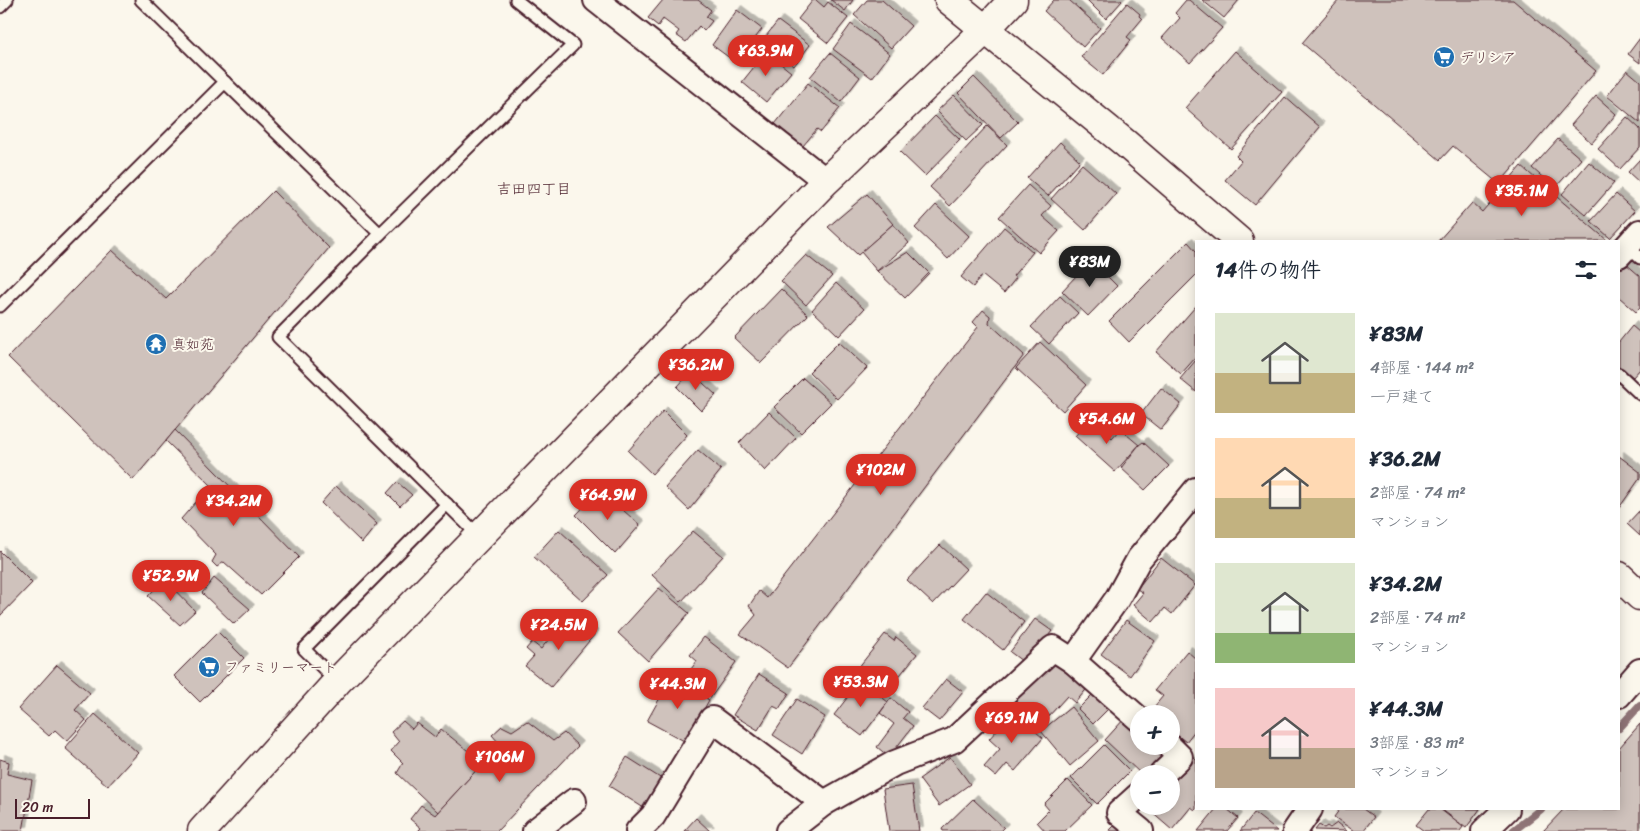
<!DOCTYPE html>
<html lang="ja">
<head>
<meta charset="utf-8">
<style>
	:root { --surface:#fff; --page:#f6f6f7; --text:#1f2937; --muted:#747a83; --accent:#d93025 }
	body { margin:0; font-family:Sriracha,"Klee One",sans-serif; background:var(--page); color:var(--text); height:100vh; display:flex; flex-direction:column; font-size:19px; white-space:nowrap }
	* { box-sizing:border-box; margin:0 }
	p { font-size:16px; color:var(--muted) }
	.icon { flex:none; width:28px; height:28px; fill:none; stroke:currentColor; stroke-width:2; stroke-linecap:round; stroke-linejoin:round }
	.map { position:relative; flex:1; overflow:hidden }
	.panel { position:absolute; left:1195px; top:240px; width:425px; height:570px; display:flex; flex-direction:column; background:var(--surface); border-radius:0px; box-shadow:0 2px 12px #0003 }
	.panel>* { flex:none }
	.controls { position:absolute; left:1130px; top:705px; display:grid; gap:10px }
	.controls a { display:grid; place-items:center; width:50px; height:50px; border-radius:50%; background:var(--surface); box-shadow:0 2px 12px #0003; font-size:25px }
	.scale { position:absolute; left:15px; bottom:12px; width:75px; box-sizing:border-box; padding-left:5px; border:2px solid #4a1f2b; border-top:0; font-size:14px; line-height:18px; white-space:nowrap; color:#4a1f2b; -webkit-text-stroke:4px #fbf7ec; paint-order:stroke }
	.price { position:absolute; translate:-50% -42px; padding:0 11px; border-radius:18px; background:var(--accent); color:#fff; font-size:16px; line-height:32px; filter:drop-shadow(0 1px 2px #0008) }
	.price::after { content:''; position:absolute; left:50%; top:30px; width:15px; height:11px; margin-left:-8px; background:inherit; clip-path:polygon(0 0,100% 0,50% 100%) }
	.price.on { background:#222; color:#fff }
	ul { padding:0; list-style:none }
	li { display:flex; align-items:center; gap:15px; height:125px; padding:0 20px }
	li span { display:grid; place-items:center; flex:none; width:140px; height:100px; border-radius:0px; color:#555 }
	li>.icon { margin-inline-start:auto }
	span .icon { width:60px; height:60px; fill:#fffc; stroke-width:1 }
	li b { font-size:21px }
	h2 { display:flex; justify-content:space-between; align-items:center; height:60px; padding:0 20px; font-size:21px }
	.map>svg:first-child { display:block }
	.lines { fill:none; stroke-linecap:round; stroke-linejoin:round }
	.stream { stroke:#907477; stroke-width:8 }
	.building { fill:#cfc2bc; stroke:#4a1f2b; filter:url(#shadow) }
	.service-casing { stroke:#4a1f2b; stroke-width:15 }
	.minor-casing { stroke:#4a1f2b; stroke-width:28 }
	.tertiary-casing { stroke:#4a1f2b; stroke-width:31 }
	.service { stroke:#fbf7ec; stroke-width:11 }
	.minor { stroke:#fbf7ec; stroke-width:24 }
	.tertiary { stroke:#fbf7ec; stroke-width:28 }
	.labels { text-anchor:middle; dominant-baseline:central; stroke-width:4; stroke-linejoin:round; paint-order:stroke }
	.poi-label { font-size:14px; fill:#4a1f2b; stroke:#fbf7ec; text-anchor:start }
	.neighbourhood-label { font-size:15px; fill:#4a1f2b; stroke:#fbf7ec }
</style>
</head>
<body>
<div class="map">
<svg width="1640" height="831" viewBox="0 0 1640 831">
	<defs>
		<filter id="shadow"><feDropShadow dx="4.5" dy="-4.5" stdDeviation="0" flood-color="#0004"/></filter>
	</defs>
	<rect width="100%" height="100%" fill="#fbf7ec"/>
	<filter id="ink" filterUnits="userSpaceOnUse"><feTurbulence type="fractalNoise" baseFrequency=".02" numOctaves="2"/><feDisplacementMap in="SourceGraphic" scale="10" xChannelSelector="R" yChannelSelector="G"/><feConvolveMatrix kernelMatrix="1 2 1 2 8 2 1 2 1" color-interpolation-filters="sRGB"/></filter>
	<g filter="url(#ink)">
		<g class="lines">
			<!-- stream -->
			<g class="stream">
				<polyline points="1619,728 1640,705"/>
				<polyline points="1513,831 1541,809"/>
			</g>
		</g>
		<!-- building -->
		<g class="building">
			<polygon points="663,0 698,0 711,10 706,17 712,21 704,31 699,26 686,42 676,35 679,31 663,19 658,26 648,18"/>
			<polygon points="813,0 816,0 824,7 828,2 848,18 828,43 798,19"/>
			<polygon points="831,0 853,0 845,11"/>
			<polygon points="867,0 882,0 911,26 891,48 854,15"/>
			<polygon points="1054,0 1069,0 1100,28 1083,47 1044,11"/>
			<polygon points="1087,0 1121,0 1122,1 1106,19"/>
			<polygon points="1186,0 1189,0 1222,28 1190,63 1162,38 1180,18 1175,13"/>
			<polygon points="1202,0 1239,0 1224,18"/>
			<polygon points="1339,0 1513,0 1596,71 1499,184 1453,146 1440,160 1302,43"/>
			<polygon points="1127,3 1140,14 1139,16 1142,19 1127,37 1131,40 1103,75 1081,57"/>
			<polygon points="737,10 762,29 744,53 738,49 731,59 712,45"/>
			<polygon points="778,21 810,45 794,66 762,41"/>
			<polygon points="851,24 890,54 872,78 833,49"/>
			<polygon points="1640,38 1640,63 1628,54"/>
			<polygon points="1235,51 1282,92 1231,149 1185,108"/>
			<polygon points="766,52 791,72 766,102 742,82"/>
			<polygon points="830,53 860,77 841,102 810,77"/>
			<polygon points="1627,70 1640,81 1640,123 1607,96"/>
			<polygon points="974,77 1018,122 1001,138 958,93"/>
			<polygon points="808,83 840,108 821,132 817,129 803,146 775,124"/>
			<polygon points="954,95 983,125 966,141 937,111"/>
			<polygon points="1596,96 1616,114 1592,143 1571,125"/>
			<polygon points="1285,97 1320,127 1255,205 1225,180 1241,161 1236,156"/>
			<polygon points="935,116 960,140 925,176 900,152"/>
			<polygon points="1627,117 1640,129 1640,147 1620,169 1598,149"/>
			<polygon points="987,126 1007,145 950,206 930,187"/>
			<polygon points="1558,139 1581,159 1555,188 1532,168"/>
			<polygon points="1060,142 1080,161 1048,196 1027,178"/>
			<polygon points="1640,159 1640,183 1628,172"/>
			<polygon points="1589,162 1614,183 1586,215 1562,194"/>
			<polygon points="1082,164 1116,194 1085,230 1051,199"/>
			<polygon points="1521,166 1608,241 1438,241 1472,203 1482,212"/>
			<polygon points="1028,185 1051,206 1042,216 1059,231 1039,253 999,217"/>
			<polygon points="273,191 329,248 133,480 8,357 112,250 166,299"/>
			<polygon points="867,194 893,224 858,255 828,227"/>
			<polygon points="1616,194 1635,211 1610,238 1591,221"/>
			<polygon points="936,205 969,236 948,259 915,228"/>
			<polygon points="893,224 909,243 877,271 861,252"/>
			<polygon points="1004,227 1033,252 1013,276 1016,278 1004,293 982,275 973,287 961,277"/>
			<polygon points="1188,242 1196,251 1196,275 1129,342 1109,321"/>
			<polygon points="908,252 929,273 905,298 877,271"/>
			<polygon points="806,255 832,276 806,305 781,281"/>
			<polygon points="1091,260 1117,286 1088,316 1062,291"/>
			<polygon points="1625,263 1640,276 1640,308 1636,312 1619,297 1619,270"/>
			<polygon points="836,283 864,309 839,336 812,310"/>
			<polygon points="781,289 808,315 761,363 734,338"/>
			<polygon points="1060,296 1078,313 1049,344 1031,327"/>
			<polygon points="1196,306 1196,357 1181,374 1156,352"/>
			<polygon points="983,310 990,316 989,323 1024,355 788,668 740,634 756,615 749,606 759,591 767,598 978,327 973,322"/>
			<polygon points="1632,326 1640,333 1640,369 1633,377 1619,366 1619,342"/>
			<polygon points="839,342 867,368 837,399 809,372"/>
			<polygon points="1040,342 1086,385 1063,411 1016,368"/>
			<polygon points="1196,360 1196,392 1180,379"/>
			<polygon points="691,372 716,395 701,411 677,387"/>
			<polygon points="803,378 831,403 801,433 774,407"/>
			<polygon points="1161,388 1181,404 1161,430 1141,414"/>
			<polygon points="663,411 687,435 652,474 628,451"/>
			<polygon points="769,412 796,438 765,471 739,443"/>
			<polygon points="1090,419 1112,438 1120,429 1139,445 1115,472 1075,436"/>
			<polygon points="175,430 299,557 261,595 224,562 217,567 212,562 216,555 181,519 211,485 166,441"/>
			<polygon points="1143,442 1169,466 1145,490 1121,468 1139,445"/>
			<polygon points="698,450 721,470 689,510 665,487"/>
			<polygon points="1619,456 1640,472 1640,478 1619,508"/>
			<polygon points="397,482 412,495 400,506 387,493"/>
			<polygon points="336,486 377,524 362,543 321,503"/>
			<polygon points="600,490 640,525 615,554 576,515"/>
			<polygon points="1640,510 1640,536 1627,524"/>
			<polygon points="559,530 608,575 583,601 534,557"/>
			<polygon points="693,531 723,556 681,602 652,575"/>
			<polygon points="940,545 966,569 933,604 907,580"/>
			<polygon points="0,551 32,583 0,616"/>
			<polygon points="1161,558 1195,585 1172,614 1165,608 1153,622 1133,605 1143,593 1137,589"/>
			<polygon points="214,578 250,609 234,624 202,593"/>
			<polygon points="164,579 195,611 180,625 148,596"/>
			<polygon points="659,588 689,613 648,661 618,633"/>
			<polygon points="986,592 1024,622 1003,650 964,619"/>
			<polygon points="569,614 594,635 551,687 525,666 534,656 526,649 532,642 541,649"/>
			<polygon points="1035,619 1052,631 1026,664 1010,652"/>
			<polygon points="1126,620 1155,641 1130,676 1101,654"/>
			<polygon points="218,632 244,658 200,702 174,676"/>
			<polygon points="885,634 894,641 896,637 917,654 896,680 892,677 887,684 881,680 874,689 854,673"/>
			<polygon points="704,637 736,662 709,700 682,681 697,661 690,655"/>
			<polygon points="1187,651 1196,659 1196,729 1186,742 1171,730 1171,714 1163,714 1154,707 1163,696 1155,690"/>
			<polygon points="1055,657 1089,686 1075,703 1067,696 1048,717 1039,709 1031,719 1013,704"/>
			<polygon points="57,665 90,693 75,710 86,720 67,741 55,730 49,736 18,709"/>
			<polygon points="759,674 789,693 779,709 773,706 758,730 733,715"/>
			<polygon points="671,678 709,700 686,742 647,721"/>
			<polygon points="946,679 963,692 939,721 922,708"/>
			<polygon points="860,681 888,702 862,736 834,715"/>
			<polygon points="1093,694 1108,709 1093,724 1078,709"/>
			<polygon points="891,698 908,712 903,718 913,726 889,757 877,747 894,724 880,713"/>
			<polygon points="797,699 825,717 802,754 773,735"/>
			<polygon points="1071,707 1099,741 1070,766 1041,731"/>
			<polygon points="1013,712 1043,738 1015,771 1007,764 996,777 984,767 1000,749 989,739"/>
			<polygon points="95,714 138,753 108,786 65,748"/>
			<polygon points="1125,718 1139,730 1139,746 1156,746 1165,755 1148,774 1141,774 1105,740"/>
			<polygon points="403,721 412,729 417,723 435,737 441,729 483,763 438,812 397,773 403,763 391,751 399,742 391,732"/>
			<polygon points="527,721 553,741 564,733 578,746 497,831 418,831 421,828 410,819 421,805 435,815 483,763 489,768 505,750 492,735 502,726 512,731"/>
			<polygon points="1640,724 1640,831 1543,831 1564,809 1619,809 1619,748"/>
			<polygon points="1104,745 1130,771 1097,804 1071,778"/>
			<polygon points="627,757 665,781 647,810 609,786"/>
			<polygon points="950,757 970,784 939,806 919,779"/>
			<polygon points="1194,757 1196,759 1196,809 1195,810 1191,807 1172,830 1150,811 1154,806 1171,806 1171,785"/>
			<polygon points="0,759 9,762 7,774 32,780 23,831 0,831"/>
			<polygon points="1068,780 1092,805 1065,831 1045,831 1037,822 1049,810 1044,804"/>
			<polygon points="912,785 919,831 889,831 883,789"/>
			<polygon points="973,799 1004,828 1001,831 943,831 942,829"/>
			<polygon points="1216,809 1227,809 1238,818 1227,831 1198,831"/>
			<polygon points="1340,809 1363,809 1374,817 1363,831 1354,831 1334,817"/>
			<polygon points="1429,809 1440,809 1463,827 1460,831 1424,831 1416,825"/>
			<polygon points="1441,809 1480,809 1466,828"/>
			<polygon points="1254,813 1277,831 1240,831"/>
			<polygon points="696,818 710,831 684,831"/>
			<polygon points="1117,823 1125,831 1109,831"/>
			<polygon points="1337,823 1347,831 1315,830 1319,825 1324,828 1327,826 1330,828"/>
		</g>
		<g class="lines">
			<!-- service casing -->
			<g class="service-casing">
				<g id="service">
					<polyline points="141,0 380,234 278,337 480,537"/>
					<polyline points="0,7 7,0"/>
					<polyline points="380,234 573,45 516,0"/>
					<polyline points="1627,246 1640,258"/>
					<polyline points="0,306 225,82"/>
					<polyline points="1619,374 1640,394"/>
					<polyline points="337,682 304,649 447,504"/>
				</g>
			</g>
			<!-- minor casing -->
			<g class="minor-casing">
				<g id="minor">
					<polyline points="596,0 826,181"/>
					<polyline points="1619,255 1640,232"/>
					<polyline points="1073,661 1117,599 1139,559 1196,490"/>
					<polyline points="1619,695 1640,671"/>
					<polyline points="1162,774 1180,757 1169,746"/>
					<polyline points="1139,795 1119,813 1141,831"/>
					<polyline points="535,831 574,801"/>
					<polyline points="638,831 653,816 712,719 824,803"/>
					<polyline points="788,831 824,803 895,763 954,740 1053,648 1073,661 1139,719"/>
					<polyline points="1295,831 1310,809"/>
					<polyline points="1484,831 1507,809"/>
				</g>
			</g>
			<!-- tertiary casing -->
			<g class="tertiary-casing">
				<g id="tertiary">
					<polyline points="949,0 1125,143 1239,241"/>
					<polyline points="1619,576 1640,596"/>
					<polyline points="202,831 337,682 826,181 985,30 1013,0"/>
				</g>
			</g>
			<!-- service -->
			<use href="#service" class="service"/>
			<!-- minor -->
			<use href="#minor" class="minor"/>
			<!-- tertiary -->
			<use href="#tertiary" class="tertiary"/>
		</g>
	</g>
	<!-- icons -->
	<defs>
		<g id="supermarket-disc" transform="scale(1.125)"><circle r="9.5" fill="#1f6fb2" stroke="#fbf7ec"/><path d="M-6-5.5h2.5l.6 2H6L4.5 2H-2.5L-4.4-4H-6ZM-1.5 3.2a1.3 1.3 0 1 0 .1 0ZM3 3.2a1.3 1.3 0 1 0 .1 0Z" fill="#fff"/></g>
		<g id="temple-disc" transform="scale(1.125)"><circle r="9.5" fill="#1f6fb2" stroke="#fbf7ec"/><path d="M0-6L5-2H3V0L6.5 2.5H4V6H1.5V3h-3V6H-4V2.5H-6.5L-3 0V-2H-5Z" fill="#fff"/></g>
	</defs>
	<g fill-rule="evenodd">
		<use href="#supermarket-disc" x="1444" y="57"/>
		<use href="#temple-disc" x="156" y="344"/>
		<use href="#supermarket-disc" x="209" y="667"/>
	</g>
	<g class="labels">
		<!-- poi labels -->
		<g class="poi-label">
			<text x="1460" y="57">デリシア</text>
			<text x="172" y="344">真如苑</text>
			<text x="225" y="667">ファミリーマート</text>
		</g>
		<!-- neighbourhood labels -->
		<g class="neighbourhood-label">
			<text x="534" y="189">吉田四丁目</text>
		</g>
	</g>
</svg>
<div class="controls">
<a>+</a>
<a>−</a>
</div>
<div class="scale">20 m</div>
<b class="price" style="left:766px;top:77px">¥63.9M</b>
<b class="price" style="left:1522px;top:217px">¥35.1M</b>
<b class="price on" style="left:1090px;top:288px">¥83M</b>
<b class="price" style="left:696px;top:391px">¥36.2M</b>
<b class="price" style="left:1107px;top:445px">¥54.6M</b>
<b class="price" style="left:881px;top:496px">¥102M</b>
<b class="price" style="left:608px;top:521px">¥64.9M</b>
<b class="price" style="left:234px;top:527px">¥34.2M</b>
<b class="price" style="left:171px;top:602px">¥52.9M</b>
<b class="price" style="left:559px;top:651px">¥24.5M</b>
<b class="price" style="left:861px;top:708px">¥53.3M</b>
<b class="price" style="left:678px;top:710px">¥44.3M</b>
<b class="price" style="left:1012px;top:744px">¥69.1M</b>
<b class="price" style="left:500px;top:783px">¥106M</b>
<section class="panel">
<h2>14件の物件<svg class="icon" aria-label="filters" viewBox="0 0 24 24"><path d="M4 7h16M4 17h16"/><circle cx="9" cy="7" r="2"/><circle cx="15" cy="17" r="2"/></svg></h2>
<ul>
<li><span style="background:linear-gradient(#dfe7d0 60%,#c2b280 0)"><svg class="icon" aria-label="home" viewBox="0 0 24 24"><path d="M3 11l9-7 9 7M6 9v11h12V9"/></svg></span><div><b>¥83M</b><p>4部屋 · 144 m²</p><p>一戸建て</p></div></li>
<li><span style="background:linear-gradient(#ffd9b3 60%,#c2b280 0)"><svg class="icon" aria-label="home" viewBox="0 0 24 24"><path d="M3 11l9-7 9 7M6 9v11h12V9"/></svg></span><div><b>¥36.2M</b><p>2部屋 · 74 m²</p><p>マンション</p></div></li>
<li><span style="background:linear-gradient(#dfe7d0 70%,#8fb573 0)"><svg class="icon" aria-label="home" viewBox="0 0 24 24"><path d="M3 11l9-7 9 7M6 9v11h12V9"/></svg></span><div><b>¥34.2M</b><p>2部屋 · 74 m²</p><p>マンション</p></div></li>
<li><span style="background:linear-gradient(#f6c9c9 60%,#b9a48a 0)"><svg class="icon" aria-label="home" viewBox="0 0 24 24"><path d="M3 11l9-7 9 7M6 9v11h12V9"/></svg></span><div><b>¥44.3M</b><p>3部屋 · 83 m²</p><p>マンション</p></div></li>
</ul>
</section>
</div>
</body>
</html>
